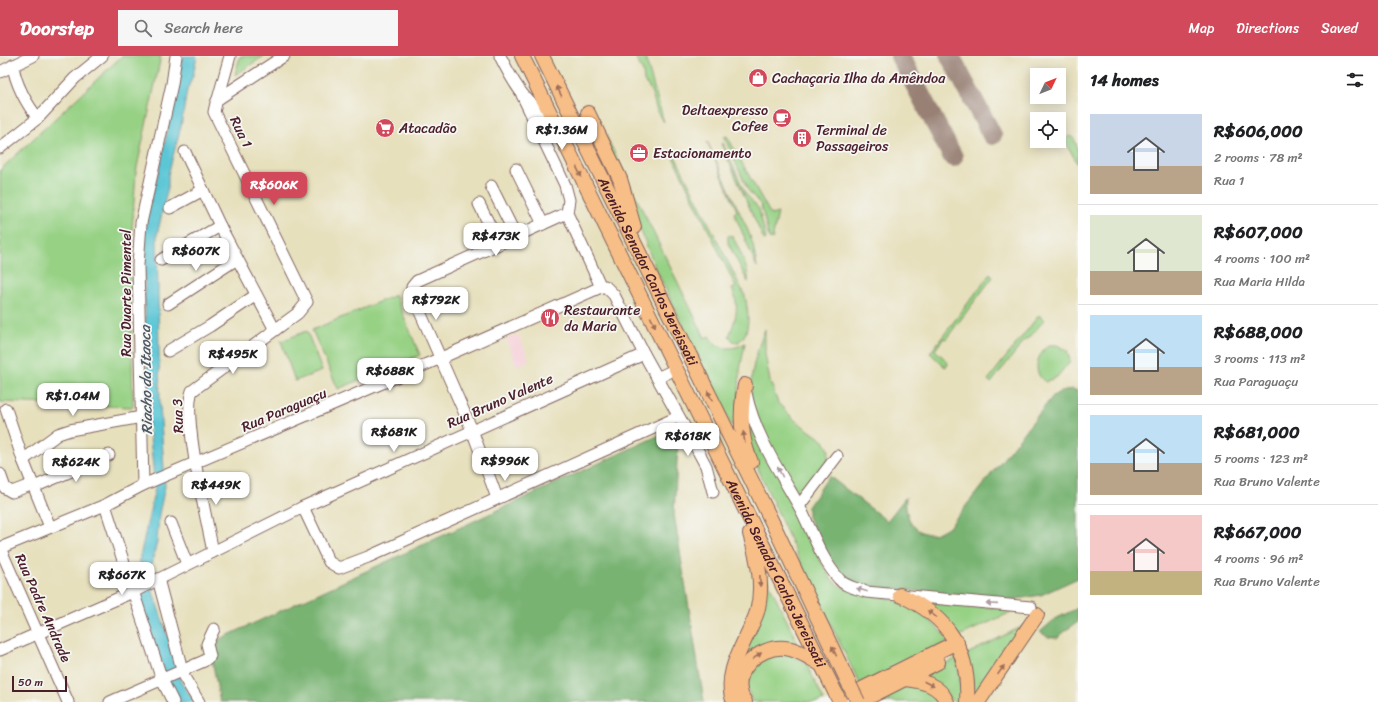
<!DOCTYPE html>
<html lang="en">
<head>
<meta charset="utf-8">
<style>
	:root { --surface:#fff; --page:#f6f6f6; --text:#202124; --muted:#757577; --line:#e0e0e0; --accent:#d1495b }
	body { margin:0; font-family:Sriracha,sans-serif; background:var(--page); color:var(--text); height:100vh; display:flex; flex-direction:column; font-size:15px; white-space:nowrap }
	* { box-sizing:border-box; margin:0 }
	p { font-size:13px; color:var(--muted) }
	.icon { flex:none; width:22px; height:22px; fill:none; stroke:currentColor; stroke-width:2; stroke-linecap:round; stroke-linejoin:round }
	.map { position:relative; flex:1; overflow:hidden }
	.sheet { display:flex; flex-direction:column; background:var(--surface); width:300px }
	.sheet>* { flex:none }
	.needle { width:26px; rotate:47deg }
	.fabs { position:absolute; left:1030px; top:12px; display:grid; gap:8px }
	.fabs a { display:grid; place-items:center; width:36px; height:36px; border-radius:0px; background:var(--surface); box-shadow:0 2px 10px #0003; font-size:20px }
	.scale { position:absolute; left:12px; bottom:10px; width:55px; box-sizing:border-box; padding-left:4px; border:2px solid #4a1f2b; border-top:0; font-size:11px; line-height:14px; white-space:nowrap; color:#4a1f2b; -webkit-text-stroke:3px #f6f6f2; paint-order:stroke }
	.price { position:absolute; translate:-50% -34px; padding:0 9px; border-radius:8px; background:#fff; color:#222; font-size:13px; line-height:26px; filter:drop-shadow(0 1px 2px #0008) }
	.price::after { content:''; position:absolute; left:50%; top:24px; width:12px; height:9px; margin-left:-6px; background:inherit; clip-path:polygon(0 0,100% 0,50% 100%) }
	.price.selected { background:var(--accent); color:#fff }
	ul { padding:0; list-style:none }
	li { display:flex; align-items:center; gap:12px; height:100px; padding:0 12px }
	li+li { border-top:1px solid var(--line) }
	li span { display:grid; place-items:center; flex:none; width:112px; height:80px; border-radius:0px; color:#555 }
	li>.icon { margin-inline-start:auto }
	span .icon { width:48px; height:48px; fill:#fffc; stroke-width:1 }
	li b { font-size:17px }
	h2 { display:flex; justify-content:space-between; align-items:center; height:48px; padding:0 12px; font-size:17px }
	header { display:flex; align-items:center; gap:24px; box-sizing:border-box; height:56px; padding:0 20px; background:var(--accent); color:#fff }
	header strong { font-size:19px }
	nav { display:flex; gap:22px; margin-inline-start:auto; font-size:14px }
	.search { width:280px; height:36px; background:var(--page); display:flex; align-items:center; gap:10px; box-sizing:border-box; padding:0 14px; border-radius:0px; color:var(--muted); font-size:15px }
	main { display:flex; flex:1; min-height:0 }
	.map>svg:first-child { display:block }
	.built { fill:#f6cfd9 }
	.green { fill:#96d184; stroke:#707858 }
	.forest { fill:#78b372; stroke:#61694e }
	.water { fill:#5bc6d5; stroke:#527280 }
	.lines { fill:none; stroke-linecap:round; stroke-linejoin:round }
	.stream { stroke:#5bc6d5; stroke-width:2 }
	.taxiway { stroke:#988074; stroke-width:20 }
	.minor-casing { stroke:#81635e; stroke-width:13 }
	.major-casing { stroke:#81635e; stroke-width:16 }
	.minor { stroke:#fff; stroke-width:11 }
	.major { stroke:#f7be87; stroke-width:14 }
	.major-bridge-casing { stroke:#81635e; stroke-width:16; stroke-linecap:butt }
	.major-bridge { stroke:#f7be87; stroke-width:14 }
	.oneway { fill:#a06e59 }
	.oneway2 { fill:#ae9aa0 }
	.labels { text-anchor:middle; dominant-baseline:central; stroke-width:3.5; stroke-linejoin:round; paint-order:stroke }
	.poi-label { font-size:14px; fill:#4a1f2b; stroke:#f6f6f2; text-anchor:start }
	.street-label { font-size:14px; fill:#4a1f2b; stroke:#f6f6f2 }
	.water-label { font-size:15px; font-style:italic; fill:#505966; stroke:#f6f6f2 }
</style>
</head>
<body>
<header>
<strong>Doorstep</strong>
<div class="search"><svg class="icon" aria-label="search" viewBox="0 0 24 24"><circle cx="10" cy="10" r="6"/><path d="M15 15l6 6"/></svg>Search here</div>
<nav><a>Map</a><a>Directions</a><a>Saved</a></nav>
</header>
<main>
<div class="map">
<svg width="1078" height="646" viewBox="0 0 1078 646">
	<rect width="100%" height="100%" fill="#f6f6f2"/>
	<filter id="ink" filterUnits="userSpaceOnUse"><feTurbulence type="fractalNoise" baseFrequency=".025" numOctaves="2"/><feDisplacementMap in="SourceGraphic" scale="8" xChannelSelector="R" yChannelSelector="G"/><feConvolveMatrix kernelMatrix="1 2 1 2 8 2 1 2 1" color-interpolation-filters="sRGB"/></filter>
	<filter id="wash" filterUnits="userSpaceOnUse"><feTurbulence type="fractalNoise" baseFrequency=".012" numOctaves="4" result="noise"/><feDisplacementMap in="SourceGraphic" scale="16" xChannelSelector="R" yChannelSelector="G"/><feGaussianBlur stdDeviation="0.9" result="paint"/><feColorMatrix in="noise" values="0 0 0 0 0 0 0 0 0 0 0 0 0 0 0 0 0 1.4 0 .05"/><feComposite in="paint" operator="in"/></filter>
	<g filter="url(#wash)">
		<rect width="100%" height="100%" fill="#e7e0bd"/>
		<!-- built -->
		<polygon class="built" points="518,278 529,304 517,310 506,283"/>
		<!-- green -->
		<g class="green">
			<polygon points="122,0 161,0 136,116 130,204 133,351 0,346 0,114"/>
			<polygon points="240,0 264,0 235,19"/>
			<path d="M 635,0 L 645,0 L 664,66 C 653,56 656,35 644,26 L 643,16 Z"/>
			<path d="M 596,59 L 705,282 L 709,280 C 717,294 732,295 745,287 L 740,314 L 737,366 L 735,369 L 731,369 L 655,211 Z"/>
			<polygon points="727,80 771,159 778,157 772,184 769,182 761,149 748,134 724,81"/>
			<path d="M 1070,80 C 1078,83 1078,99 1078,109 L 1064,83 Z"/>
			<polygon points="707,85 749,177 753,189 757,211 734,157 737,155"/>
			<polygon points="723,87 745,137 759,153 766,183 764,184 721,88"/>
			<path d="M 674,98 L 745,240 C 748,254 752,278 738,286 L 734,286 L 729,280 C 736,262 740,251 732,233 L 736,231 L 672,99 Z"/>
			<path d="M 731,179 C 738,188 750,216 748,226 L 728,187 L 728,180 Z"/>
			<polygon points="990,218 993,221 946,283 944,282 935,294 947,305 948,309 945,311 930,297"/>
			<polygon points="395,239 420,299 338,333 312,274"/>
			<polygon points="1039,259 1044,264 1031,280 1025,284 991,327 988,324"/>
			<path d="M 765,273 L 765,298 L 770,325 L 778,347 L 796,365 L 824,385 L 829,394 L 828,405 L 806,437 L 799,440 C 785,416 753,367 751,341 C 749,318 757,295 765,273 Z"/>
			<polygon points="307,275 322,315 295,325 281,285"/>
			<path d="M 1049,289 L 1057,289 L 1067,294 L 1070,305 L 1057,321 L 1046,326 C 1031,318 1037,297 1049,289 Z"/>
			<polygon points="750,361 815,495 831,523 839,530 892,543 921,555 950,585 860,628 802,510 759,415 749,388 747,376"/>
			<polygon points="765,523 767,523 800,592 779,587 738,622 750,587"/>
			<polygon points="921,545 1016,554 957,581"/>
			<polygon points="1025,569 974,646 965,599"/>
			<polygon points="787,597 806,607 824,644 819,646 752,646 747,631 750,614 761,602"/>
			<polygon points="957,602 963,646 954,646 923,620"/>
			<polygon points="921,627 943,646 869,646 899,630"/>
		</g>
		<!-- forest -->
		<g class="forest">
			<path d="M 1072,333 L 1078,335 L 1078,522 L 1041,539 L 1010,544 L 855,529 L 838,518 L 808,461 L 808,451 L 829,420 L 887,465 L 906,441 C 904,457 911,476 929,478 C 937,479 944,473 950,470 L 1053,340 L 1061,335 Z"/>
			<polygon points="679,370 674,458 704,646 220,646 209,588"/>
			<polygon points="1078,552 1078,566 1063,576 1058,582 1048,581 1040,576 1055,563"/>
		</g>
		<!-- water -->
		<path class="water" d="M 183,0 L 197,0 L 193,19 L 187,34 L 181,70 L 168,119 L 168,131 L 157,179 L 160,349 L 165,430 L 159,458 L 157,486 L 148,521 L 176,605 C 173,620 187,634 195,646 L 175,646 L 139,544 L 140,501 L 155,432 L 149,371 L 143,187 L 149,150 L 159,114 Z"/>
		<g class="lines">
			<!-- stream -->
			<polyline class="stream" points="149,524 150,514"/>
			<!-- taxiway -->
			<g class="taxiway">
				<polyline points="900,0 953,101"/>
				<polyline points="950,0 992,79"/>
			</g>
		</g>
	</g>
	<g filter="url(#ink)">
		<g class="lines">
			<!-- minor casing -->
			<g class="minor-casing">
				<g id="minor">
					<path d="M 500,0 C 517,34 525,45 555,68"/>
					<path d="M 13,9 C 15,27 27,49 38,62"/>
					<polyline points="0,16 33,0"/>
					<polyline points="522,39 565,129 569,144 567,157 601,231"/>
					<polyline points="218,43 284,0"/>
					<polyline points="0,92 38,62 75,22 102,0"/>
					<polyline points="185,96 220,170 275,274"/>
					<polyline points="516,113 543,168"/>
					<polyline points="491,130 516,180"/>
					<polyline points="479,148 499,188"/>
					<polyline points="170,152 203,134"/>
					<polyline points="161,204 220,170"/>
					<polyline points="601,231 605,230 614,239 644,298 697,393 706,410 713,436"/>
					<polyline points="168,248 237,203"/>
					<polyline points="168,295 210,270 256,239"/>
					<polyline points="657,322 676,313"/>
					<path d="M 746,337 C 754,377 779,415 799,450 C 812,474 820,502 839,523 C 845,531 857,532 866,536 L 1031,551"/>
					<polyline points="6,353 23,404 50,471"/>
					<polyline points="23,404 58,378 70,374 142,361"/>
					<polyline points="0,418 5,432 12,436 33,428"/>
					<polyline points="143,429 138,209 141,167 172,28 176,0"/>
					<polyline points="34,431 109,399"/>
					<polyline points="497,442 472,374 413,240 412,231 417,225 567,157"/>
					<polyline points="105,449 162,624 173,646"/>
					<polyline points="799,450 837,400"/>
					<polyline points="303,451 329,506 339,512 368,501 678,361"/>
					<polyline points="171,467 187,508"/>
					<polyline points="0,492 105,449 143,429 441,302 601,231"/>
					<polyline points="0,492 68,646"/>
					<path d="M 213,496 C 207,464 182,361 192,335 L 298,257 L 307,246 L 214,56 L 216,47 L 218,43 L 230,0"/>
					<polyline points="158,523 184,621 199,646"/>
					<polyline points="0,594 135,535 303,451 644,298"/>
					<polyline points="110,646 204,605 210,600 207,588 214,573"/>
				</g>
			</g>
			<!-- major casing -->
			<g class="major-casing">
				<g id="major">
					<path id="s1" d="M 522,0 L 836,638"/>
					<path id="s2" d="M 542,0 L 774,470 L 850,630"/>
					<polyline points="588,57 620,123 634,171"/>
					<path d="M 745,329 C 740,354 740,382 751,406"/>
					<path d="M 900,539 C 948,560 970,594 967,646"/>
					<path d="M 905,623 C 922,625 939,628 947,646"/>
					<polyline points="862,633 957,586"/>
					<polyline points="867,642 938,606"/>
					<path d="M 734,646 C 721,617 748,583 757,556 C 764,530 758,504 750,478"/>
					<path d="M 745,646 C 727,619 758,589 785,592 C 798,593 811,603 822,609"/>
					<polyline points="978,646 1037,559"/>
				</g>
			</g>
			<!-- minor -->
			<use href="#minor" class="minor"/>
			<!-- major -->
			<use href="#major" class="major"/>
			<!-- major-bridge casing -->
			<g class="major-bridge-casing">
				<g id="major-bridge">
					<polyline points="850,630 858,646"/>
					<polyline points="836,638 840,646"/>
				</g>
			</g>
			<!-- major-bridge -->
			<use href="#major-bridge" class="major-bridge"/>
		</g>
		<!-- one-way arrows -->
		<defs><path id="oneway-solid" d="M-6-.8H1V-3.2L6.5 0L1 3.2V.8H-6Z"/></defs>
		<g class="oneway">
			<use href="#oneway-solid" transform="translate(559 35) rotate(-116)"/>
			<use href="#oneway-solid" transform="translate(579 116) rotate(64)"/>
			<use href="#oneway-solid" transform="translate(653 266) rotate(64)"/>
			<use href="#oneway-solid" transform="translate(710 340) rotate(-116)"/>
			<use href="#oneway-solid" transform="translate(744 381) rotate(-98)"/>
			<use href="#oneway-solid" transform="translate(760 525) rotate(89)"/>
			<use href="#oneway-solid" transform="translate(932 558) rotate(-142)"/>
			<use href="#oneway-solid" transform="translate(834 595) rotate(-116)"/>
			<use href="#oneway-solid" transform="translate(757 600) rotate(-36)"/>
			<use href="#oneway-solid" transform="translate(1001 614) rotate(-55)"/>
			<use href="#oneway-solid" transform="translate(929 628) rotate(27)"/>
		</g>
		<g class="oneway2">
			<use href="#oneway-solid" transform="translate(780 416) rotate(-117)"/>
			<use href="#oneway-solid" transform="translate(862 534) rotate(-163)"/>
			<use href="#oneway-solid" transform="translate(992 548) rotate(-176)"/>
		</g>
	</g>
	<!-- icons -->
	<defs>
		<g id="shop-disc" transform="scale(1)"><circle r="9.5" fill="#d1495b" stroke="#f6f6f2"/><path d="M-5-2.5h2.3a2.7 3.5 0 0 1 5.4 0H5L5.5 6h-11ZM-1.5-2.5h3a1.5 2.3 0 0 0-3 0Z" fill="#fff"/></g>
		<g id="cafe-disc" transform="scale(1)"><circle r="9.5" fill="#d1495b" stroke="#f6f6f2"/><path d="M-5.5-4.5H6V0H3Q3 3.5 0 3.5H-2.5Q-5.5 3.5-5.5 0ZM3-3.2v2h1.7v-2ZM-6 4.5H4V6H-6Z" fill="#fff"/></g>
		<g id="supermarket-disc" transform="scale(1)"><circle r="9.5" fill="#d1495b" stroke="#f6f6f2"/><path d="M-6-5.5h2.5l.6 2H6L4.5 2H-2.5L-4.4-4H-6ZM-1.5 3.2a1.3 1.3 0 1 0 .1 0ZM3 3.2a1.3 1.3 0 1 0 .1 0Z" fill="#fff"/></g>
		<g id="building-disc" transform="scale(1)"><circle r="9.5" fill="#d1495b" stroke="#f6f6f2"/><path d="M-4-6H4V6H1V3H-1V6H-4ZM-2.5-4.3h1.7v1.8h-1.7ZM.8-4.3h1.7v1.8H.8ZM-2.5-1h1.7V.8h-1.7ZM.8-1h1.7V.8H.8Z" fill="#fff"/></g>
		<g id="office-disc" transform="scale(1)"><circle r="9.5" fill="#d1495b" stroke="#f6f6f2"/><path d="M-6-3h4V-5.5h4V-3h4V5H-6ZM-1-4.5V-3h2v-1.5ZM-6 0V1H6V0Z" fill="#fff"/></g>
		<g id="restaurant-disc" transform="scale(1)"><circle r="9.5" fill="#d1495b" stroke="#f6f6f2"/><path d="M-5-6h1v4h1v-4h1v4h1v-4h1v5L-1.5 .5V6h-2V.5L-5-1ZM5-6V6H3V1.5H1.5Q1.5-4 5-6Z" fill="#fff"/></g>
	</defs>
	<g fill-rule="evenodd">
		<use href="#shop-disc" x="758" y="22"/>
		<use href="#cafe-disc" x="782" y="62"/>
		<use href="#supermarket-disc" x="385" y="72"/>
		<use href="#building-disc" x="802" y="82"/>
		<use href="#office-disc" x="639" y="97"/>
		<use href="#restaurant-disc" x="550" y="262"/>
	</g>
	<g class="labels">
		<!-- poi labels -->
		<g class="poi-label">
			<text x="772" y="22">Cachaçaria Ilha da Amêndoa</text>
			<text x="768" y="54" text-anchor="end">Deltaexpresso<tspan x="768" dy="16">Cofee</tspan></text>
			<text x="399" y="72">Atacadão</text>
			<text x="816" y="74">Terminal de<tspan x="816" dy="16">Passageiros</tspan></text>
			<text x="653" y="97">Estacionamento</text>
			<text x="564" y="254">Restaurante<tspan x="564" dy="16">da Maria</tspan></text>
		</g>
		<!-- street labels -->
		<g class="street-label">
			<text transform="translate(241 76) rotate(64)">Rua 1</text>
			<text stroke="none"><textPath href="#s2" startOffset="240">Avenida Senador Carlos Jereissati</textPath></text>
			<text transform="translate(126 237) rotate(-90)">Rua Duarte Pimentel</text>
			<text transform="translate(500 345) rotate(-24)">Rua Bruno Valente</text>
			<text transform="translate(284 354) rotate(-23)">Rua Paraguaçu</text>
			<text transform="translate(178 360) rotate(-92)">Rua 3</text>
			<text stroke="none"><textPath href="#s1" startOffset="576">Avenida Senador Carlos Jereissati</textPath></text>
			<text transform="translate(43 552) rotate(66)">Rua Padre Andrade</text>
		</g>
		<!-- water labels -->
		<g class="water-label">
			<text transform="translate(146 324) rotate(-91)">Riacho da Itaoca</text>
		</g>
	</g>
</svg>
<div class="fabs">
<a><svg class="needle" viewBox="-14 -14 28 28"><path d="M0-13l5 13h-10z" fill="#e53935"/><path d="M0 13l5-13h-10z" fill="#757577"/></svg></a>
<a><svg class="icon" aria-label="locate" viewBox="0 0 24 24"><circle cx="12" cy="12" r="6"/><path d="M12 2v4M12 18v4M2 12h4M18 12h4"/></svg></a>
</div>
<div class="scale">50 m</div>
<b class="price" style="left:562px;top:95px">R$1.36M</b>
<b class="price selected" style="left:274px;top:150px">R$606K</b>
<b class="price" style="left:496px;top:201px">R$473K</b>
<b class="price" style="left:196px;top:216px">R$607K</b>
<b class="price" style="left:436px;top:265px">R$792K</b>
<b class="price" style="left:233px;top:319px">R$495K</b>
<b class="price" style="left:390px;top:336px">R$688K</b>
<b class="price" style="left:73px;top:361px">R$1.04M</b>
<b class="price" style="left:394px;top:397px">R$681K</b>
<b class="price" style="left:688px;top:401px">R$618K</b>
<b class="price" style="left:505px;top:426px">R$996K</b>
<b class="price" style="left:76px;top:427px">R$624K</b>
<b class="price" style="left:216px;top:450px">R$449K</b>
<b class="price" style="left:122px;top:540px">R$667K</b>
</div>
<section class="sheet">
<h2>14 homes<svg class="icon" aria-label="filters" viewBox="0 0 24 24"><path d="M4 7h16M4 17h16"/><circle cx="9" cy="7" r="2"/><circle cx="15" cy="17" r="2"/></svg></h2>
<ul>
<li><span style="background:linear-gradient(#c9d6e8 65%,#b9a48a 0)"><svg class="icon" aria-label="home" viewBox="0 0 24 24"><path d="M3 11l9-7 9 7M6 9v11h12V9"/></svg></span><div><b>R$606,000</b><p>2 rooms · 78 m²</p><p>Rua 1</p></div></li>
<li><span style="background:linear-gradient(#dfe7d0 70%,#b9a48a 0)"><svg class="icon" aria-label="home" viewBox="0 0 24 24"><path d="M3 11l9-7 9 7M6 9v11h12V9"/></svg></span><div><b>R$607,000</b><p>4 rooms · 100 m²</p><p>Rua Maria Hilda</p></div></li>
<li><span style="background:linear-gradient(#bfe0f5 65%,#b9a48a 0)"><svg class="icon" aria-label="home" viewBox="0 0 24 24"><path d="M3 11l9-7 9 7M6 9v11h12V9"/></svg></span><div><b>R$688,000</b><p>3 rooms · 113 m²</p><p>Rua Paraguaçu</p></div></li>
<li><span style="background:linear-gradient(#bfe0f5 60%,#b9a48a 0)"><svg class="icon" aria-label="home" viewBox="0 0 24 24"><path d="M3 11l9-7 9 7M6 9v11h12V9"/></svg></span><div><b>R$681,000</b><p>5 rooms · 123 m²</p><p>Rua Bruno Valente</p></div></li>
<li><span style="background:linear-gradient(#f6c9c9 70%,#c2b280 0)"><svg class="icon" aria-label="home" viewBox="0 0 24 24"><path d="M3 11l9-7 9 7M6 9v11h12V9"/></svg></span><div><b>R$667,000</b><p>4 rooms · 96 m²</p><p>Rua Bruno Valente</p></div></li>
</ul>
</section>
</main>
</body>
</html>
